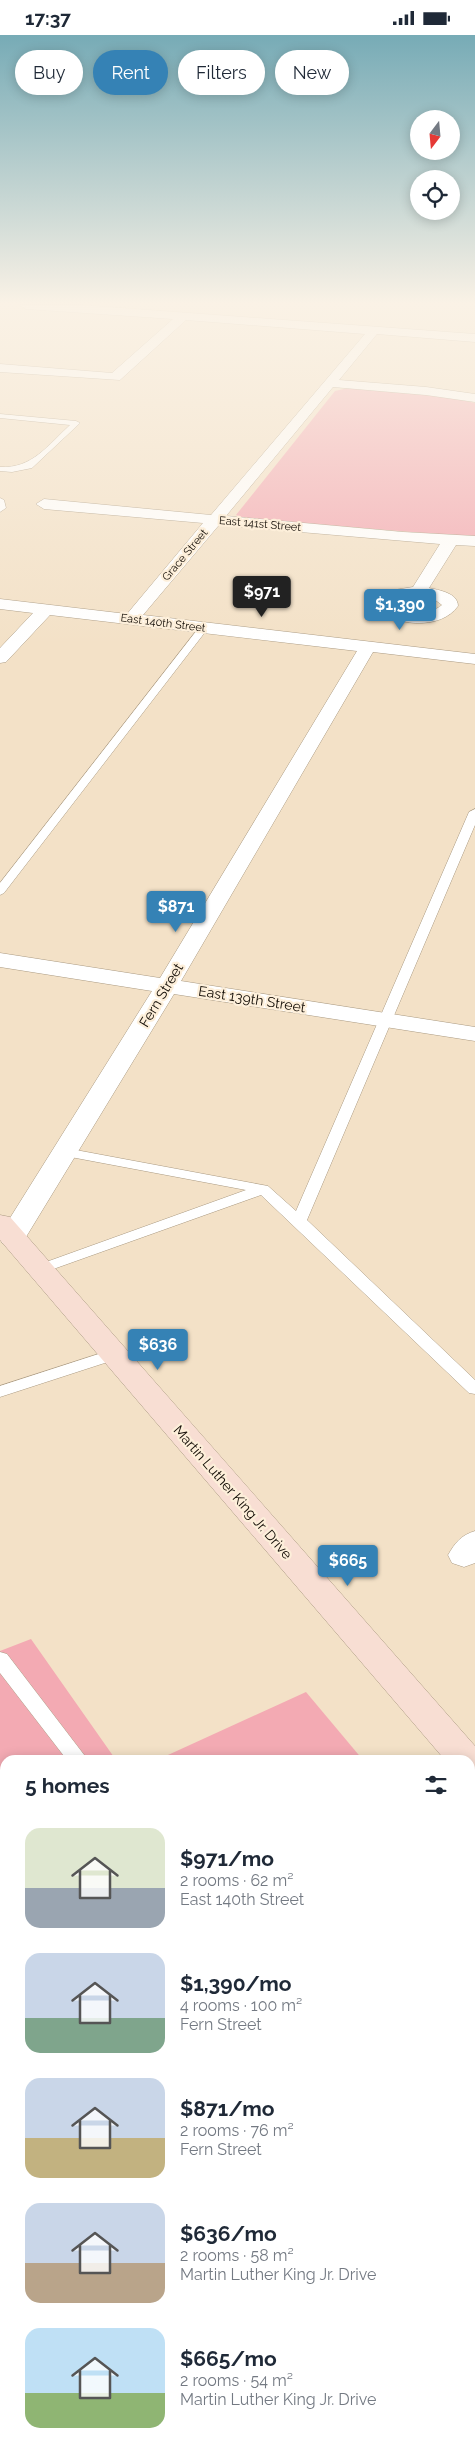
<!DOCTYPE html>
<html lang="en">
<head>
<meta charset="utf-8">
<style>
	:root { --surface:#fff; --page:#f6f6f7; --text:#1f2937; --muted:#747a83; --accent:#3582b5 }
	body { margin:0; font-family:Raleway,sans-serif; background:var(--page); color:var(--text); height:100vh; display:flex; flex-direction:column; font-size:19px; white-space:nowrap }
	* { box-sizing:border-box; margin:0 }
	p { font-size:16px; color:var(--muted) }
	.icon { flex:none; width:28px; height:28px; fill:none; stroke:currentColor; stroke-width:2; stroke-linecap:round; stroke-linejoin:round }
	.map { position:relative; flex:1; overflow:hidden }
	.details { position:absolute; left:0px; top:1720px; width:475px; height:695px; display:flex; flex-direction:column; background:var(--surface); border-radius:15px 15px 0 0; box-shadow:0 2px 12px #0003 }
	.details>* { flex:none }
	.banner { position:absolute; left:15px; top:15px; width:445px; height:45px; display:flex; gap:10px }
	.needle { width:32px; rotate:196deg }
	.tools { position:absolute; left:410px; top:75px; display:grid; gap:10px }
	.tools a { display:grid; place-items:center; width:50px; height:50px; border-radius:50%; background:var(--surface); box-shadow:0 2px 12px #0003; font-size:25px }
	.price { position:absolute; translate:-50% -42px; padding:0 11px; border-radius:5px; background:var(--accent); color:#fff; font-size:16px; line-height:32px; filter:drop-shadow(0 1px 2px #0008) }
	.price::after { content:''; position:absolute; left:50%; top:30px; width:15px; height:11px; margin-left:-8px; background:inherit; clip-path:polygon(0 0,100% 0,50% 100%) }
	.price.active { background:#222; color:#fff }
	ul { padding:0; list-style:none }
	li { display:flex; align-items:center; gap:15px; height:125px; padding:0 25px }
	li span { display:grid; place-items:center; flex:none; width:140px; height:100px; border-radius:15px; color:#555 }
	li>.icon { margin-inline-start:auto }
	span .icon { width:60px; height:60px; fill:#fffc; stroke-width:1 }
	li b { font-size:21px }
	h2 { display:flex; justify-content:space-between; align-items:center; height:60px; padding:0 25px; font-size:21px }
	.pill { padding:0 18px; border-radius:22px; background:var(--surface); box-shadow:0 2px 12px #0003; font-size:18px; line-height:45px }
	.pill.active { background:var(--accent); color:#fff }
	.status { display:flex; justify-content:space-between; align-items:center; height:35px; padding:0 25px; background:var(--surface); direction:ltr }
	.status svg { height:14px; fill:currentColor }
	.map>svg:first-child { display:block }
	.green { fill:#f3aab3 }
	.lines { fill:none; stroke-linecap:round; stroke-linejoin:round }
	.service-casing { stroke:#aa9a82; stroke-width:1 }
	.minor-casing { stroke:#aa9a82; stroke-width:1 }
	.secondary-casing { stroke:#aa9a82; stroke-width:1 }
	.service { fill:#fff; fill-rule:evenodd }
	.minor { fill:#fff; fill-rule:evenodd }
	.secondary { fill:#f8ded3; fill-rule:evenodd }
	.labels { text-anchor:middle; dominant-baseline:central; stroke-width:4.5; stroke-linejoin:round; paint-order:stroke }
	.far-street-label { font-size:11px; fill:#110b04; stroke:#fdefda }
	.street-label { font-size:14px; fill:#110b04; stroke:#fdefda }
</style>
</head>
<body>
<div class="status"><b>17:37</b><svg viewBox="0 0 49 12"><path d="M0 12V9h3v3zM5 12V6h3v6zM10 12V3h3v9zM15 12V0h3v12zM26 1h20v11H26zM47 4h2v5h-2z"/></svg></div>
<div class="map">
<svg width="475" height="2415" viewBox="0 0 475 2415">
	<rect width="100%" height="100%" fill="#f3e1c7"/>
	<!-- green -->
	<g class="green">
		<polygon points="348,353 448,362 475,368 475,502 247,484 236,480 335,356"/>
		<polygon points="31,1604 116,1725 5,1725 5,2053 0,2044 0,1616"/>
		<polygon points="306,1657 363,1725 157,1725"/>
		<polygon points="475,2058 475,2415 211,2415 208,2410 470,2410 470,2061"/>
	</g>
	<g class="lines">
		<!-- service casing -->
		<g class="service-casing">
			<g id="service">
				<path d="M 0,379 L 76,386 L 80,388 L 32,433 L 12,437 L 0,436 L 0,432 C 32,434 48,410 70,390 L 0,383 Z"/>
				<polygon points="0,463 4,465 6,473 0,477"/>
				<polygon points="201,590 209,592 4,858 0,860 0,848"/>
				<polygon points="475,774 475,790 307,1185 475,1345 475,1359 469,1358 261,1160 45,1237 35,1237 32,1234 35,1231 246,1155 60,1120 58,1117 65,1113 268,1151 296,1176 469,777"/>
				<polygon points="114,1314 120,1315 122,1319 120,1323 0,1362 0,1351"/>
				<polygon points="0,1617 7,1619 88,1725 67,1725 0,1638"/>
				<polygon points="470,2262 475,2264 475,2293 470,2291"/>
			</g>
		</g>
		<!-- minor casing -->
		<g class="minor-casing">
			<g id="minor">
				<path d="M 20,270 L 81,270 L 475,299 L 475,307 L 377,299 L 339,345 L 426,352 L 475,359 L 475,367 L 426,360 L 333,352 L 226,481 L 403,497 L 475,501 L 475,511 L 456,510 L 429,553 C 439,555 458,558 458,571 C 441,596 390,592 374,569 L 382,557 L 413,552 L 440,509 L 219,490 L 143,580 L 475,619 L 475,629 L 373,617 L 181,946 L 475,992 L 475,1006 L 174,959 L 26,1202 L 22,1208 L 12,1210 L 2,1208 L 0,1199 L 152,956 L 0,932 L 0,918 L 160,943 L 357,616 L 50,580 L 6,627 L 0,628 L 0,613 L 33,578 L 0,574 L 0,564 L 127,579 L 203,488 L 44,474 L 36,469 L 44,464 L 211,480 L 365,299 L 186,285 L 120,345 L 0,337 L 0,329 L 112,338 L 173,284 L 26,274 ZM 419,561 L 434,564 L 442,570 C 429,581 403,580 391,569 L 393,565 Z"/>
				<path d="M 475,1496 L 475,1528 L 464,1532 L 452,1528 L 448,1520 C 455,1508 461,1500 475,1496 Z"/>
				<polygon points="475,1950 475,1987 470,1989 470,1952"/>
				<polygon points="5,2209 5,2254 0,2256 0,2211"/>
			</g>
		</g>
		<!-- secondary casing -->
		<g class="secondary-casing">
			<polygon id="secondary" points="0,1180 10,1182 475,1711 475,1736 470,1738 470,1725 445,1725 0,1205"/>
		</g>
		<!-- service -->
		<use href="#service" class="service"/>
		<!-- minor -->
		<use href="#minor" class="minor"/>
		<!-- secondary -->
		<use href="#secondary" class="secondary"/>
	</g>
	<!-- sky -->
	<linearGradient id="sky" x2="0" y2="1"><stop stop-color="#77abb6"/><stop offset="0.44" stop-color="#faf2e6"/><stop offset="1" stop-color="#faf2e6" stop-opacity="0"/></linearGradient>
	<rect width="475" height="609" fill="url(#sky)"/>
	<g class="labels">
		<!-- far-street labels -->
		<g class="far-street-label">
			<text transform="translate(260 489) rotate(5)">East 141st Street</text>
			<text transform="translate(185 520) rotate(-50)">Grace Street</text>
			<text transform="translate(163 588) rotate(7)">East 140th Street</text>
		</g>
		<!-- street labels -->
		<g class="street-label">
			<text transform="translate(161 960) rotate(-59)">Fern Street</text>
			<text transform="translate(252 964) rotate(9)">East 139th Street</text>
			<text transform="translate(233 1457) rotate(49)">Martin Luther King Jr. Drive</text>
		</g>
	</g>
</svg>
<div class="tools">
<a><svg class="needle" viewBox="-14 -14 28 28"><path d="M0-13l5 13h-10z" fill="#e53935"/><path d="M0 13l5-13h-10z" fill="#747a83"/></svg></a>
<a><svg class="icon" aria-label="locate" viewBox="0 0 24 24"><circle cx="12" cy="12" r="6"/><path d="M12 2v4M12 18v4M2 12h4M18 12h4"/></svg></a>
</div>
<b class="price active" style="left:262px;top:583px">$971</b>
<b class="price" style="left:400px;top:596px">$1,390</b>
<b class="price" style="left:176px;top:898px">$871</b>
<b class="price" style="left:158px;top:1336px">$636</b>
<b class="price" style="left:348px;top:1552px">$665</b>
<div class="banner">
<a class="pill">Buy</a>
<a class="pill active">Rent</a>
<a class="pill">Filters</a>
<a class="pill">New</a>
</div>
<section class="details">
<h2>5 homes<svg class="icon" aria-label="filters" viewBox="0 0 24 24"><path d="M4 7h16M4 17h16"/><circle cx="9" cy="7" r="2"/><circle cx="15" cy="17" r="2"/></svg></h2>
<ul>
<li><span style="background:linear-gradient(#dfe7d0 60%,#9aa5b1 0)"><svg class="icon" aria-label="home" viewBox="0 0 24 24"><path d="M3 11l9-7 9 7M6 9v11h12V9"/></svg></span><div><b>$971/mo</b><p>2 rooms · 62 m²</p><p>East 140th Street</p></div></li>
<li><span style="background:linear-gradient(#c9d6e8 65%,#7fa58c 0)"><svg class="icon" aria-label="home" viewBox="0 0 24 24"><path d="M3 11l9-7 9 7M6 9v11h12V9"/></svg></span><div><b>$1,390/mo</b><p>4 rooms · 100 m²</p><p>Fern Street</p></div></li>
<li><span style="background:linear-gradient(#c9d6e8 60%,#c2b280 0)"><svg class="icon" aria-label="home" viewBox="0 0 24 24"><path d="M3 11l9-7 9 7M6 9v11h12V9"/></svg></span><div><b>$871/mo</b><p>2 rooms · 76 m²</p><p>Fern Street</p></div></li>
<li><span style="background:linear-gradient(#c9d6e8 60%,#b9a48a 0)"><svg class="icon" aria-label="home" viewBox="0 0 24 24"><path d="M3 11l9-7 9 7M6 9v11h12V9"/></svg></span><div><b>$636/mo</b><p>2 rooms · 58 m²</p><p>Martin Luther King Jr. Drive</p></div></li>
<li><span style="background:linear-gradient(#bfe0f5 65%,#8fb573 0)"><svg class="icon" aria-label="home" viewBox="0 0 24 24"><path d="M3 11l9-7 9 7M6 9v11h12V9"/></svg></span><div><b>$665/mo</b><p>2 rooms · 54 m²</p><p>Martin Luther King Jr. Drive</p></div></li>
</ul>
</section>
</div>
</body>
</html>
